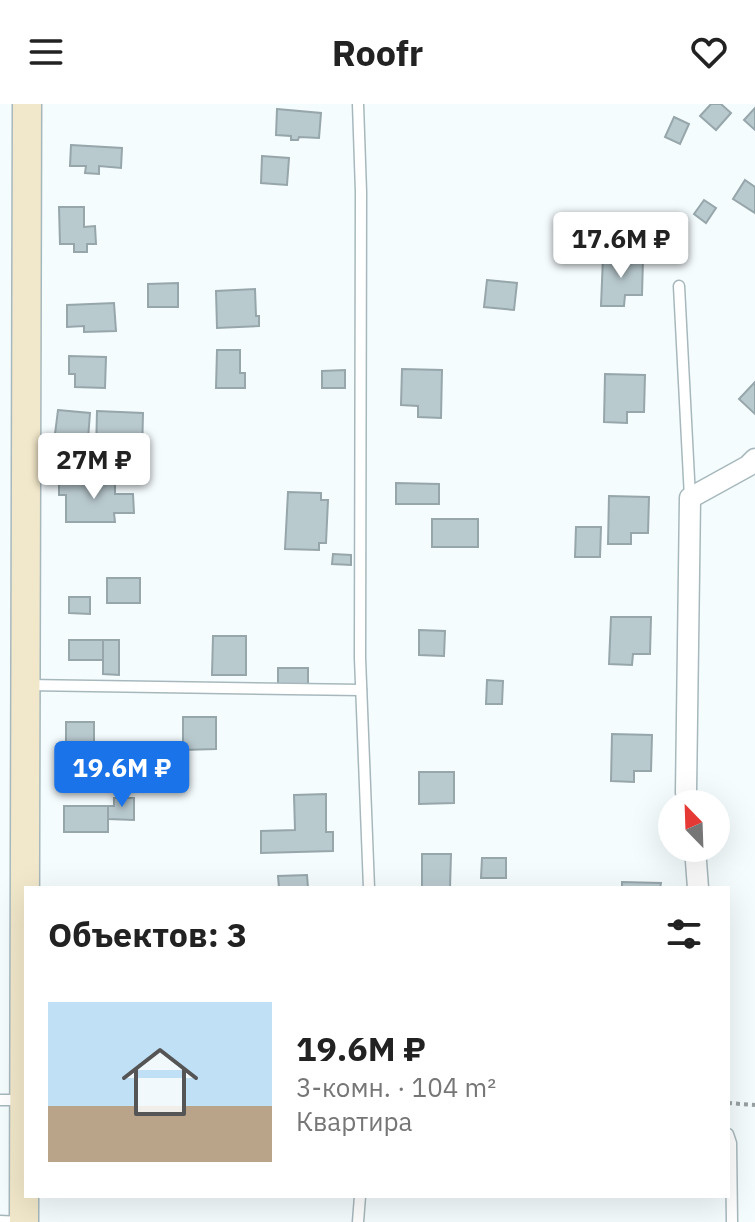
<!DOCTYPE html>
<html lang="ru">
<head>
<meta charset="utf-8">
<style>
	:root { --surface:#fff; --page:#f6f6f6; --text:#222; --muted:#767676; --accent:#1a73e8 }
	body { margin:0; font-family:"IBM Plex Sans",sans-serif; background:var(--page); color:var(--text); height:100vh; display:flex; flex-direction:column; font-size:30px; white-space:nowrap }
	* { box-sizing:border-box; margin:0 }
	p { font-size:26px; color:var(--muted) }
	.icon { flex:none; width:44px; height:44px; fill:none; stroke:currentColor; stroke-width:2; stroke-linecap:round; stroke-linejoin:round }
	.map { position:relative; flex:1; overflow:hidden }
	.side { position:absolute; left:24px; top:782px; width:706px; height:312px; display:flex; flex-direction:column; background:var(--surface); border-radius:0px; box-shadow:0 8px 32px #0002 }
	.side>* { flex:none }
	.needle { width:52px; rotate:337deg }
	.tools { position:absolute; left:658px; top:686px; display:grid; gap:16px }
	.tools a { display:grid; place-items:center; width:72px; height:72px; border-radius:50%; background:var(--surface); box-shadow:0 8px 32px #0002; font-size:40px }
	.price { position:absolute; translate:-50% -68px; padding:0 18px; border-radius:8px; background:#fff; color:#222; font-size:26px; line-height:52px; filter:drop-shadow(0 2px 4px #0008) }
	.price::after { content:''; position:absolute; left:50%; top:48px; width:24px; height:18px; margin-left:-12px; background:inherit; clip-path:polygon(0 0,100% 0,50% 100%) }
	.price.active { background:var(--accent); color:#fff }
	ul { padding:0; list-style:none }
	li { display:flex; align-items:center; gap:24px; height:200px; padding:0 24px }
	li span { display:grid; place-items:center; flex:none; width:224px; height:160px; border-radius:0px; color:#555 }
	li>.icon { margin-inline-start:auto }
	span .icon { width:96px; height:96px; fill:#fffc; stroke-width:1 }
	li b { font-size:34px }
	h2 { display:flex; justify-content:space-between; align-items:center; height:96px; padding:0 24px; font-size:34px }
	header { display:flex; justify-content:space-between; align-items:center; height:104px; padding:0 24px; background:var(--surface); font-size:36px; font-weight:700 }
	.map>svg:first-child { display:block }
	.building { fill:#b9cacf; stroke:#96a6ab; stroke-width:2 }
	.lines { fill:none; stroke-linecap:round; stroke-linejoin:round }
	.lane-casing { stroke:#a7b8bd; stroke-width:13 }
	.street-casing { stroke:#a7b8bd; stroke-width:23 }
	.secondary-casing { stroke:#a7b8bd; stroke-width:31 }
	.path { stroke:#99a0a2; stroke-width:4; stroke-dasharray:4 4; stroke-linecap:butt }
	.lane { stroke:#fff; stroke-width:10 }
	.street { stroke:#fff; stroke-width:20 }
	.secondary { stroke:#f1e7ca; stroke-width:28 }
</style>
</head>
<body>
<header><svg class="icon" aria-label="menu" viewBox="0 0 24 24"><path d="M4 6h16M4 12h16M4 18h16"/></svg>Roofr<svg class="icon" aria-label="heart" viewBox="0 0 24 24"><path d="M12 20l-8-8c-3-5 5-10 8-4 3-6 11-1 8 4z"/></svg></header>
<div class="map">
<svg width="755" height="1118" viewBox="0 0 755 1118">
	<rect width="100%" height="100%" fill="#f5fcfe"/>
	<!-- building -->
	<g class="building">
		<polygon points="711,0 721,0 731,9 716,26 700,12"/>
		<polygon points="755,4 755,26 744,16"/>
		<polygon points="277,5 321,9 319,34 299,33 298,36 291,36 291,32 276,31"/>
		<polygon points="674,13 689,20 680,40 665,33"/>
		<polygon points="71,41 122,44 121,64 99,62 99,70 85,69 86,62 70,62"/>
		<polygon points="262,52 289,54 287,81 261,79"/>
		<polygon points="745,76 755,83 755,109 733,95"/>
		<polygon points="704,96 716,104 706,119 694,110"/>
		<polygon points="59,103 84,103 84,123 95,122 96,140 87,140 87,148 74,148 74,140 60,140"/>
		<polygon points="603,153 643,154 642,191 625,191 624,202 601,202"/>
		<polygon points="487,176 517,179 514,206 484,203"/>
		<polygon points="178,179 178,203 148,203 148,180"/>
		<polygon points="255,185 256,212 259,212 259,222 217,224 216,187"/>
		<polygon points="114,199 116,227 84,228 84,222 67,223 67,201"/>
		<polygon points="217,246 240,246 240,269 245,269 245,284 216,284"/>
		<polygon points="69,252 106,253 105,284 75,283 75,270 69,270"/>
		<polygon points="402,265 442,266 441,314 418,313 418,302 401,301"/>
		<polygon points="345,266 345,284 322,284 322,267"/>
		<polygon points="605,270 645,271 644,308 627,308 627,319 604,318"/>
		<polygon points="755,278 755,310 739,295"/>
		<polygon points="58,306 90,309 88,335 75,334 75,339 63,338 64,331 55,330"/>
		<polygon points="97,307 143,309 142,350 96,349"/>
		<polygon points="59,376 88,376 88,383 96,383 96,378 115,378 115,390 133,390 134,409 114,409 115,418 66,418 66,391 59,391"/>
		<polygon points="396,379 439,380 439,400 396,400"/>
		<polygon points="288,388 321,389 321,396 328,396 326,439 319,439 319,446 285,445"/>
		<polygon points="609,392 649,393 648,429 631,429 631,440 608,440"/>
		<rect x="432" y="415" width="46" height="28"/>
		<polygon points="576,423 601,423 600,453 575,453"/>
		<polygon points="333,450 351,451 351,461 332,460"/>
		<rect x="107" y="474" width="33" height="25"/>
		<polygon points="69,493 90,493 90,510 69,509"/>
		<polygon points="611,513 651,513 650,550 633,550 632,561 609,560"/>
		<polygon points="419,526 445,527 444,552 419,551"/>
		<polygon points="213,532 246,532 246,571 212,571"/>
		<rect x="69" y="536" width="34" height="20"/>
		<polygon points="103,536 119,536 119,571 103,570"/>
		<rect x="278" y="564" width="30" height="16"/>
		<polygon points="487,576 503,577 502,600 486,600"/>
		<polygon points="183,613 216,613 216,645 183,646"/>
		<rect x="66" y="618" width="28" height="23"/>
		<polygon points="612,630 652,631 651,667 634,667 634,678 611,677"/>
		<polygon points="419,668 454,668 454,699 419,700"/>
		<polygon points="326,690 326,728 333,728 333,747 261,749 261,727 295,726 294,691"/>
		<polygon points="114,694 134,694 134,716 108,715 108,702 114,702"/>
		<rect x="64" y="702" width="44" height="26"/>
		<polygon points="422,750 451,750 450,784 422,784"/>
		<polygon points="482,754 506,754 506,774 481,774"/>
		<polygon points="307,771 308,784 279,784 278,772"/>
		<polygon points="622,778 661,779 660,784 622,784"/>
	</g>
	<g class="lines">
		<!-- lane casing -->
		<g class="lane-casing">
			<g id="lane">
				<polyline points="358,0 361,88 360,554 369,784"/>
				<polyline points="679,182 690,394"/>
				<polyline points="27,581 361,586"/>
				<polyline points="0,996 22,996"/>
				<polyline points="728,1030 731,1039 732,1118"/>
				<polyline points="0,1117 22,1118"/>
				<polyline points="358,1118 360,1092"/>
			</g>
		</g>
		<!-- street casing -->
		<g class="street-casing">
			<g id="street">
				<polyline points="688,700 686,688 690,394 748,362 755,355"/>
				<polyline points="695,744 698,784"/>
			</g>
		</g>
		<!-- secondary casing -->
		<g class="secondary-casing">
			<polyline id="secondary" points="24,1118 27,0"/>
		</g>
		<!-- path -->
		<polyline class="path" points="728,999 755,1001"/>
		<!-- lane -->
		<use href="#lane" class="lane"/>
		<!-- street -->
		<use href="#street" class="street"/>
		<!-- secondary -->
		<use href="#secondary" class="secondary"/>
	</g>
</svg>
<div class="tools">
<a><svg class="needle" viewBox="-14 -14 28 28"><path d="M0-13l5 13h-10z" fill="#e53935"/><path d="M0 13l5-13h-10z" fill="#767676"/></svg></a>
</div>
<b class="price" style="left:621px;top:176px">17.6M ₽</b>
<b class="price" style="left:94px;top:397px">27M ₽</b>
<b class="price active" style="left:122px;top:705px">19.6M ₽</b>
<section class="side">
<h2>Объектов: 3<svg class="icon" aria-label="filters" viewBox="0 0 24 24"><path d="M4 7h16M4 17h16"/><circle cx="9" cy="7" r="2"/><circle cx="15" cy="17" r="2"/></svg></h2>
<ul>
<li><span style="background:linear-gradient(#bfe0f5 65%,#b9a48a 0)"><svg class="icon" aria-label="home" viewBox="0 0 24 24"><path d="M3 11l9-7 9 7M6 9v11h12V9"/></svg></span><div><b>19.6M ₽</b><p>3-комн. · 104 m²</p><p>Квартира</p></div></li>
</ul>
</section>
</div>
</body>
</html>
